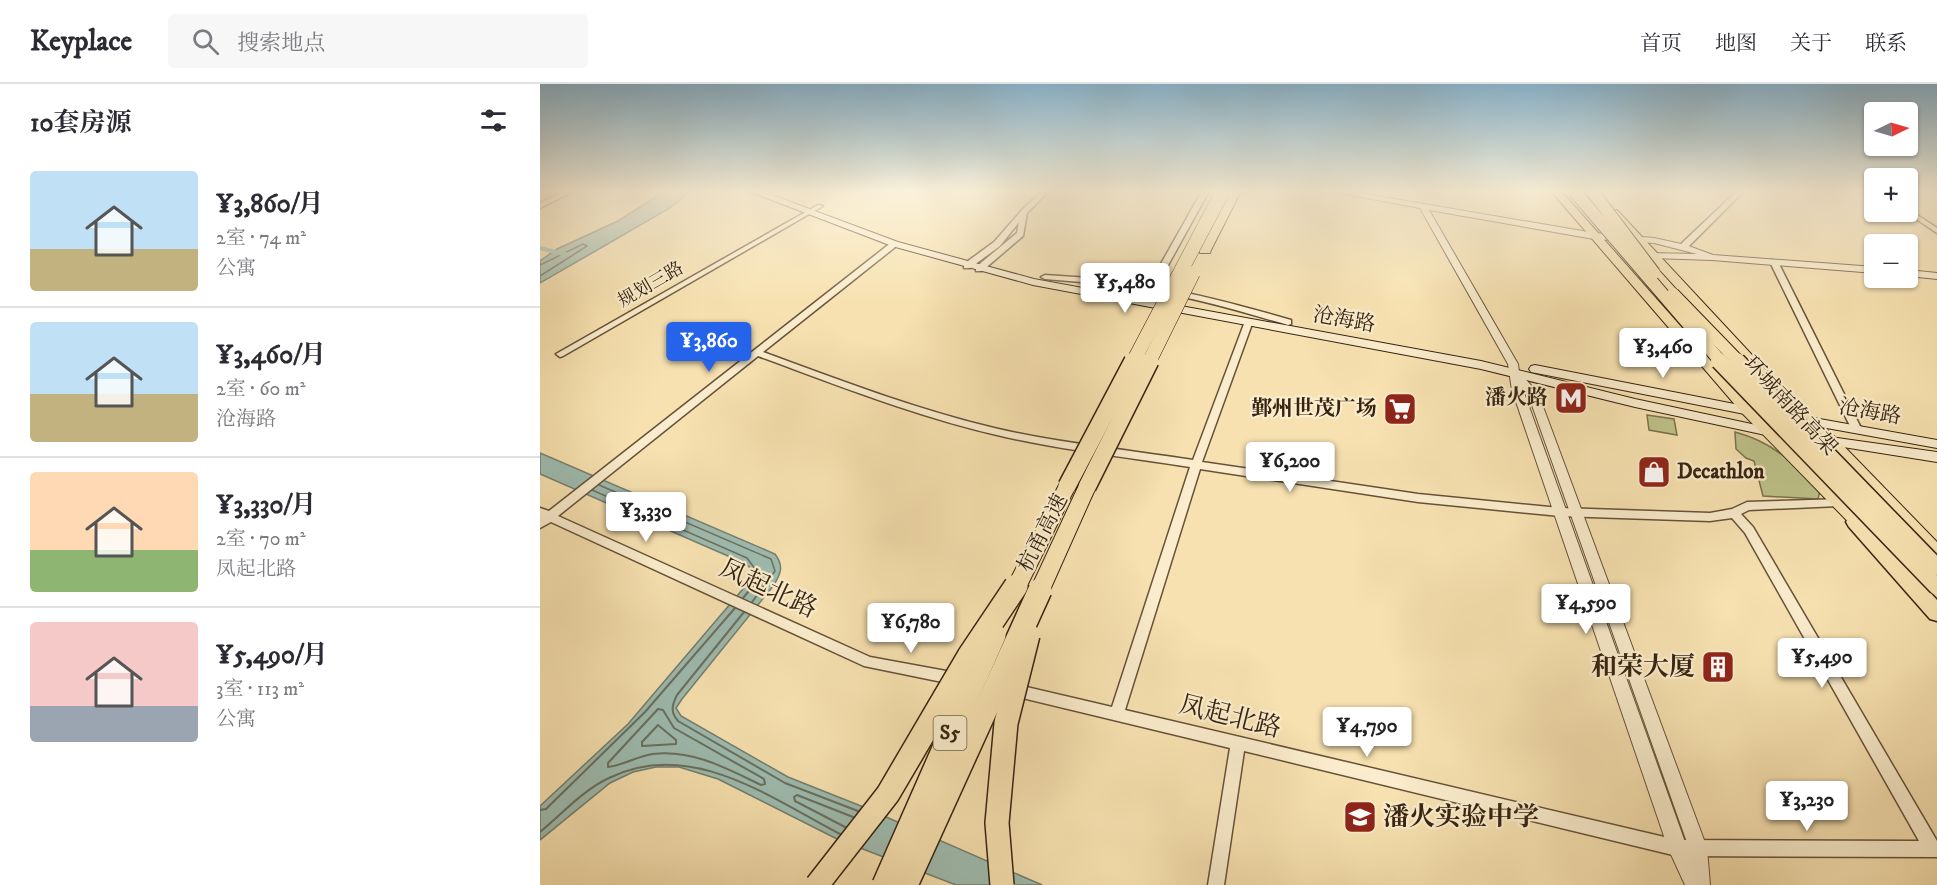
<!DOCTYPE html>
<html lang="zh">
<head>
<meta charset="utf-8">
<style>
	:root { --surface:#fff; --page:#f7f7f7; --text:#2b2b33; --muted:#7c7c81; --line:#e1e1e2; --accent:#2563eb }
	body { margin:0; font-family:"IM FELL DW Pica","Noto Serif SC",serif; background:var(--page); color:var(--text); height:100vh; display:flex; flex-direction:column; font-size:22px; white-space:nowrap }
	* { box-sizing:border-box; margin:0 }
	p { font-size:20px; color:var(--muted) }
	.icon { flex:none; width:33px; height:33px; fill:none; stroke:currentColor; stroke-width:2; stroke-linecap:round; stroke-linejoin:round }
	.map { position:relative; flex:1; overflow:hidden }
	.panel { display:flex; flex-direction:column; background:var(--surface); width:540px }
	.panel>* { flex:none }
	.needle { width:39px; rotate:85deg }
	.fabs { position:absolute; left:1324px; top:18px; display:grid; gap:12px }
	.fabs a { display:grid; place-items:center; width:54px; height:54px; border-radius:6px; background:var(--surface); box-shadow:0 2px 4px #0004; font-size:30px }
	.price { position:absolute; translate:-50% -51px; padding:0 14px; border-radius:6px; background:#fff; color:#222; font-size:20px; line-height:39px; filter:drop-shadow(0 2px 3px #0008) }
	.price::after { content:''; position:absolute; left:50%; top:36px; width:18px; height:14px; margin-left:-9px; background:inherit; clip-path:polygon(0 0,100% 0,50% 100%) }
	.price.selected { background:var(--accent); color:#fff }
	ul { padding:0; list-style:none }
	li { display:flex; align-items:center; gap:18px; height:150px; padding:0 30px }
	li+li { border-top:2px solid var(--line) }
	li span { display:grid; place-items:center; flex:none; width:168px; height:120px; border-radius:6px; color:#555 }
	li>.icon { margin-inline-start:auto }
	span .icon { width:72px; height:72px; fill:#fffc; stroke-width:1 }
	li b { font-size:26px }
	h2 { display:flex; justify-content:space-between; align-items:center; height:72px; padding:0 30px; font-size:26px }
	header { display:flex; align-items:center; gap:36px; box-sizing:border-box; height:84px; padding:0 30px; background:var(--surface); border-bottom:2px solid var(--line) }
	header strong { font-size:28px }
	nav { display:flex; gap:33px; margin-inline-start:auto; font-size:21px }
	.search { width:420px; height:54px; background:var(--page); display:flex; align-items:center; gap:15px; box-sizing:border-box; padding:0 21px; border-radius:6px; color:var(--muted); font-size:22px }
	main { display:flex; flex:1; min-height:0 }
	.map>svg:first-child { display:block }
	.green { fill:#bec28a; stroke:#7a724e; stroke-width:1.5 }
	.water { fill:#9ebcb0; stroke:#747f70; stroke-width:1.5 }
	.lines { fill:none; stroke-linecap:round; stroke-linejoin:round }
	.shore-far1 { stroke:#6a7060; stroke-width:1.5 }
	.shore { stroke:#6a7060; stroke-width:2 }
	.canal { fill:#9ebcb0; fill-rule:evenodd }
	.minor-casing { stroke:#665239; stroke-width:3 }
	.tertiary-casing { stroke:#665239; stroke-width:2 }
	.secondary-casing { stroke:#362311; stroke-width:2 }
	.primary-casing { stroke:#362311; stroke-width:2 }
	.trunk-casing { stroke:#362311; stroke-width:3 }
	.motorway-casing { stroke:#362311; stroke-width:2 }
	.minor { fill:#faeccc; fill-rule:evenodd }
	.tertiary { fill:#faeccc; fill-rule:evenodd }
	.secondary { fill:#faeccc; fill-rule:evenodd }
	.primary { fill:#f7e1b0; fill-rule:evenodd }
	.trunk { fill:#f7e1b0; fill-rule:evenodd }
	.motorway { fill:#f7e1b0; fill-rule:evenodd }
	.trunk-bridge-far1-casing { stroke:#362311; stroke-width:14; stroke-linecap:butt }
	.trunk-bridge-casing { stroke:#362311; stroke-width:19; stroke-linecap:butt }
	.motorway-bridge-far2-casing { stroke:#362311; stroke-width:15; stroke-linecap:butt }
	.motorway-bridge-far1-casing { stroke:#362311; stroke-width:20; stroke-linecap:butt }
	.motorway-bridge-casing { stroke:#362311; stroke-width:26; stroke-linecap:butt }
	.trunk-bridge-far1 { stroke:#f7e1b0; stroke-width:12 }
	.trunk-bridge { stroke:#f7e1b0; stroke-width:16 }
	.motorway-bridge-far2 { stroke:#f7e1b0; stroke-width:14 }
	.motorway-bridge-far1 { stroke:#f7e1b0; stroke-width:17 }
	.motorway-bridge { stroke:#f7e1b0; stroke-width:23 }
	.labels { text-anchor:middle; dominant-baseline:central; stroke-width:4.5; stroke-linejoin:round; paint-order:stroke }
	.far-street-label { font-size:18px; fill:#362311; stroke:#faeccc }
	.shield { fill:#faeccc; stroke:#715f49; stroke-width:1.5 }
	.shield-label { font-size:20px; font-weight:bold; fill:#362311 }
	.street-label { font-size:21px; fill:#362311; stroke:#faeccc }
	.poi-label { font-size:21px; font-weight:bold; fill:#362311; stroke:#faeccc; text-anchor:end }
	.near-street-label { font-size:26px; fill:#362311; stroke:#faeccc }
	.near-poi-label { font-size:26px; font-weight:bold; fill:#362311; stroke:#faeccc; text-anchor:end }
</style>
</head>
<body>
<header>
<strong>Keyplace</strong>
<div class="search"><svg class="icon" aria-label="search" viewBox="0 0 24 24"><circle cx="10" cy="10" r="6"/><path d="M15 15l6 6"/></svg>搜索地点</div>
<nav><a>首页</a><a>地图</a><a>关于</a><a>联系</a></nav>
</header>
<main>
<section class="panel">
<h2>10套房源<svg class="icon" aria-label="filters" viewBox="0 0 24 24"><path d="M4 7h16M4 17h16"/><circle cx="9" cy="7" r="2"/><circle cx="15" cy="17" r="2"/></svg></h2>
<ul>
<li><span style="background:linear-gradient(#bfe0f5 65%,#c2b280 0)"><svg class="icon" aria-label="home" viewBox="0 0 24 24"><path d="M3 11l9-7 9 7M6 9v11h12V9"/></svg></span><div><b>¥3,860/月</b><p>2室 · 74 m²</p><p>公寓</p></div></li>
<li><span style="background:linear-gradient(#bfe0f5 60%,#c2b280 0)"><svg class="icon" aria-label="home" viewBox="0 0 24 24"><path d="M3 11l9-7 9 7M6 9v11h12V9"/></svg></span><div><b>¥3,460/月</b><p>2室 · 60 m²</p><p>沧海路</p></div></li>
<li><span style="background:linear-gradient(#ffd9b3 65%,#8fb573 0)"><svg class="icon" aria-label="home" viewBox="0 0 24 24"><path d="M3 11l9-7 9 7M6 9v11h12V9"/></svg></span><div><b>¥3,330/月</b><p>2室 · 70 m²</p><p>凤起北路</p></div></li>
<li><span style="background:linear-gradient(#f6c9c9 70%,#9aa5b1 0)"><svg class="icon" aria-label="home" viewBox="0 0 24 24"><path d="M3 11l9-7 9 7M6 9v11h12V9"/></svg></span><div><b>¥5,490/月</b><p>3室 · 113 m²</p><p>公寓</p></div></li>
</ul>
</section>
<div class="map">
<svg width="1397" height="801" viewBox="0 0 1397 801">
	<rect width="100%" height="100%" fill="#f7e1b0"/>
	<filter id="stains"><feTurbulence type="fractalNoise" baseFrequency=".00333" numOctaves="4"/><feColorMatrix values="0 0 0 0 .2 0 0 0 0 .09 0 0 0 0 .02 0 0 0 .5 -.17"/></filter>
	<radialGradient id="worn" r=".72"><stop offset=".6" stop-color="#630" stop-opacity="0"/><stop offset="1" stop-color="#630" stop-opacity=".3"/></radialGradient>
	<!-- green -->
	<g class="green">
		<polygon points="1107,331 1134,335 1137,351 1109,346"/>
		<path d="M 1195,348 C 1233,358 1254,379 1280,407 L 1278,415 L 1223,412 L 1214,377 L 1206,374 L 1196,365 Z"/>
	</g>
	<!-- water -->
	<g class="water">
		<polygon points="125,107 151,107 130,124 0,199 0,177 17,165 78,137"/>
		<path d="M 0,369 L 235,470 C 244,482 241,489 234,501 L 142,615 L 136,624 L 141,632 L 248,693 L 321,722 L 502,801 L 416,801 L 297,755 L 178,695 L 139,683 L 116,683 L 93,688 L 70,699 L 0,756 L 0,722 L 88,640 L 208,499 L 213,486 L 204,479 L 0,390 Z"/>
	</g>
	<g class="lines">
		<!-- shore-far1 -->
		<g class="shore-far1">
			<polyline points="0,181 43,160 47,162 0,192"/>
			<polyline points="59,401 231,475 235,487 223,503"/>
			<polyline points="52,406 207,474 218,489 212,503"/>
		</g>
		<!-- shore -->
		<g class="shore">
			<polyline points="203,514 213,502"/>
			<polyline points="212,518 224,502"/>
			<path d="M 204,528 L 137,611 C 132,621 130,628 138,637 L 245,699 L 318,727"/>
			<path d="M 118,625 L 123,626 L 134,644 L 224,695 L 225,700 L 221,701 C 188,685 152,665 113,670 C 98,672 84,681 68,683 L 68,679 Z"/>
			<polygon points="118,641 136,656 136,660 102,662 102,658"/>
			<polyline points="0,726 6,725 105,628 195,524"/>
			<polyline points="305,743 255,717 254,713 257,711 313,733"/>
			<path d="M 0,748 C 22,730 43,706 69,694 C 150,654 229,713 300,750"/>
		</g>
		<!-- canal -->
		<polygon class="canal" points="0,162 29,169 30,171 26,173 0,166"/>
		<!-- minor casing -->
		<g class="minor-casing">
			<g id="minor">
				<polygon points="25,107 34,107 0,124 0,119"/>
				<polygon points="502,107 509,107 487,129 483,152 442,187 436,187 436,183 477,149 479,138 460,162 430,184 424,184 424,180 454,158 483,125"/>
				<path d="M 662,107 L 669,107 L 616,203 C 662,211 706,223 751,236 L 751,240 L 748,241 C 713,231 678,220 642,213 C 632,211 619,206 610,208 L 606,206 L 565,200 L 505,195 L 501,193 L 505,191 L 565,195 L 609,201 Z"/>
				<polygon points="1197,107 1204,107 1148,163 1142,163 1142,159"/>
				<polygon points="278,121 283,122 23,272 20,273 16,270"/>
				<polygon points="1368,125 1397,144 1397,149 1366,128 1368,128"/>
				<path d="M 352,158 L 359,160 L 223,268 C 299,296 375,325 454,344 C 519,359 587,366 653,376 L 704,240 L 708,237 L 712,240 L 662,378 L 878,410 L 1020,424 L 1170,429 L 1192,425 L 1207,418 L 1303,415 L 1304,418 L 1303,421 L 1299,422 L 1209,426 L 1201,430 L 1213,443 L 1397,757 L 1397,773 L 1137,772 L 704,667 L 684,801 L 668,801 L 690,664 L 474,612 L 469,610 L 467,606 L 469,602 L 474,600 L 572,623 L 650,383 C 586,373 520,366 457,351 C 375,332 297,301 218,272 L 18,432 L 330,573 L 417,589 L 422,591 L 423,595 L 422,599 L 417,601 L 324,582 L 11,438 L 0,444 L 0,424 L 9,427 ZM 660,385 L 878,418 L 1020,432 L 1170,437 L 1192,434 L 1205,449 L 1379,757 L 1137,756 L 585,626 Z"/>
				<polygon points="1231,176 1238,178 1322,346 1320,348 1314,348 1312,346 1230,178"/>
			</g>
		</g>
		<!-- tertiary casing -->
		<g class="tertiary-casing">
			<g id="tertiary">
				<path d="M 789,107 L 808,107 L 1054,149 L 1114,154 L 1146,161 L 1173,171 L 1335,183 L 1335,189 L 1172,176 L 1112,174 L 1109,173 L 1109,169 L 1157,170 L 1114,159 L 1054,155 L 889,126 L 978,280 L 979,288 L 998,309 L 1167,764 L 1170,801 L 1145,801 L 1128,764 L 972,306 L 968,280 L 880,124 ZM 982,303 L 988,310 L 1149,764 L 1150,772 Z"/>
				<polygon points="1368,186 1397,189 1397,195 1368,192"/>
			</g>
		</g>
		<!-- secondary casing -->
		<g class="secondary-casing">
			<g id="secondary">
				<polygon points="208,107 221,107 358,158 494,195 941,277 1095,315 1235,345 1241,349 1235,353 1095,323 941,285 493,201 352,162"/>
				<polygon points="995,281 1215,324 1221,328 1215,332 991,288 989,285 991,282"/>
				<polygon points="1263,332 1397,356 1397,364 1259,339 1257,336"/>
				<polygon points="1283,352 1397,368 1397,378 1278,359 1277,356"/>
			</g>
		</g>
		<!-- primary casing -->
		<g class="primary-casing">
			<g id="primary">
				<polygon points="1011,107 1021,107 1213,324 1333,443 1335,447 1333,451 1321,451 1203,330"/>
				<polygon points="1069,126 1077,126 1253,315 1296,354 1397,458 1397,475 1391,474 1286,360 1243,321 1069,130"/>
			</g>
		</g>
		<!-- trunk casing -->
		<g class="trunk-casing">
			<polygon id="trunk" points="1315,431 1321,433 1397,516 1397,537 1390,535 1309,443 1306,438 1309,433"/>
		</g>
		<!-- motorway casing -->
		<g class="motorway-casing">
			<g id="motorway">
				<polygon points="689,107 701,107 671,166 670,169 660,169 659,166"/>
				<polygon points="527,395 533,397 536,402 486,504 479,506 472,504 469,498 472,492 521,397"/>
				<polygon points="547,396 553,398 556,403 510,506 507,512 500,514 493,512 490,506 538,403 541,398"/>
			</g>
		</g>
		<!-- minor -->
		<use href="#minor" class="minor"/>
		<!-- tertiary -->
		<use href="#tertiary" class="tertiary"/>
		<!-- secondary -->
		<use href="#secondary" class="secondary"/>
		<!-- primary -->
		<use href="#primary" class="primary"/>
		<!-- trunk -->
		<use href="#trunk" class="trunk"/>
		<!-- motorway -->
		<use href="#motorway" class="motorway"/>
		<!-- trunk-bridge-far1 casing -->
		<g class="trunk-bridge-far1-casing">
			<g id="trunk-bridge-far1">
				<polyline points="1034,107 1181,278"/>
				<polyline points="1052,107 1114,189"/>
				<polyline points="1133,210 1199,278"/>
			</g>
		</g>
		<!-- trunk-bridge casing -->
		<g class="trunk-bridge-casing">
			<g id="trunk-bridge">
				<polyline points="1179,277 1397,503"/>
				<polyline points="1197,277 1397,483"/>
			</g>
		</g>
		<!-- motorway-bridge-far2 casing -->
		<g class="motorway-bridge-far2-casing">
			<g id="motorway-bridge-far2">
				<polyline points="593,278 683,107"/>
				<polyline points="609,278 653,189"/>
			</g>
		</g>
		<!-- motorway-bridge-far1 casing -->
		<g class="motorway-bridge-far1-casing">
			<g id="motorway-bridge-far1">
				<polyline points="527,402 593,277"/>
				<polyline points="547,403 610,277"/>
				<polyline points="475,503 479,498"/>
			</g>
		</g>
		<!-- motorway-bridge casing -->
		<g class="motorway-bridge-casing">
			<g id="motorway-bridge">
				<polyline points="277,801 348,710 429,572 476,502"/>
				<polyline points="344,801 454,551"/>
				<polyline points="366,801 500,506"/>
				<polyline points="462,801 457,739 466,639 488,551"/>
			</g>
		</g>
		<!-- trunk-bridge-far1 -->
		<use href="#trunk-bridge-far1" class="trunk-bridge-far1"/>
		<!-- trunk-bridge -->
		<use href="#trunk-bridge" class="trunk-bridge"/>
		<!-- motorway-bridge-far2 -->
		<use href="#motorway-bridge-far2" class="motorway-bridge-far2"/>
		<!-- motorway-bridge-far1 -->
		<use href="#motorway-bridge-far1" class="motorway-bridge-far1"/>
		<!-- motorway-bridge -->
		<use href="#motorway-bridge" class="motorway-bridge"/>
	</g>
	<!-- sky -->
	<linearGradient id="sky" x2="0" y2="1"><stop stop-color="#8ab7d2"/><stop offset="0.49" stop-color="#fbf2db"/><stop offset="1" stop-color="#fbf2db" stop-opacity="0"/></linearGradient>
	<rect width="1397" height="219" fill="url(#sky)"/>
	<!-- icons -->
	<defs>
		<g id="metro-square" transform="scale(1.725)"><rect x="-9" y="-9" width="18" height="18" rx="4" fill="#8f2418" stroke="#faeccc"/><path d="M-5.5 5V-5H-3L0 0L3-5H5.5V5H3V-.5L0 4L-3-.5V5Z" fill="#fff"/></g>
		<g id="supermarket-square" transform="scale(1.725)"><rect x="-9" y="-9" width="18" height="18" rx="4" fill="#8f2418" stroke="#faeccc"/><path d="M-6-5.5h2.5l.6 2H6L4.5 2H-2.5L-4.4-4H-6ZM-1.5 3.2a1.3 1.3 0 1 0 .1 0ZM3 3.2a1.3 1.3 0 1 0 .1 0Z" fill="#fff"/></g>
		<g id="shop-square" transform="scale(1.725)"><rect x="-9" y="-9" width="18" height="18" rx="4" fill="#8f2418" stroke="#faeccc"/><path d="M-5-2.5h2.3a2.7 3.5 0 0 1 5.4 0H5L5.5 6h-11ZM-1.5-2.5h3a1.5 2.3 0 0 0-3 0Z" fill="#fff"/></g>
		<g id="building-square" transform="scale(1.725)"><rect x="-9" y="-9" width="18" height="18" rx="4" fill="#8f2418" stroke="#faeccc"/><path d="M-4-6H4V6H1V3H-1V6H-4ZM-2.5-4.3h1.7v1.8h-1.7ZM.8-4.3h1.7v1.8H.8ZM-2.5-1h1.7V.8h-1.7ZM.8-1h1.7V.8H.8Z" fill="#fff"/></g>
		<g id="school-square" transform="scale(1.725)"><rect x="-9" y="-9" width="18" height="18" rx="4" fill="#8f2418" stroke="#faeccc"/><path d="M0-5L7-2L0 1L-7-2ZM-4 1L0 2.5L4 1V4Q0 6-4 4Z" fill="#fff"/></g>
	</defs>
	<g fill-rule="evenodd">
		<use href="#metro-square" x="1031" y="314"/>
		<use href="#supermarket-square" x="860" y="325"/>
		<use href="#shop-square" x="1114" y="388"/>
		<use href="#building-square" x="1178" y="583"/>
		<use href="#school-square" x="820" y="733"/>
	</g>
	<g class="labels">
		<!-- far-street labels -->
		<g class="far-street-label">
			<text transform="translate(111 201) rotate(-30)">规划三路</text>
		</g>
		<!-- shield labels -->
		<rect class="shield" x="393.5" y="632" width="33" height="34" rx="4.5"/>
		<g class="shield-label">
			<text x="410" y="649">S5</text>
		</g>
		<!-- street labels -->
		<g class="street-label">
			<text transform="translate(804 236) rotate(10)">沧海路</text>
			<text transform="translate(1250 322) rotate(47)">环城南路高架</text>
			<text transform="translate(1330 328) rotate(10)">沧海路</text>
			<text transform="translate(503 449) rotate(-63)">杭甬高速</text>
		</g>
		<!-- poi labels -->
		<g class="poi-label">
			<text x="1008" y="314">潘火路</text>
			<text x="837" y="325">鄞州世茂广场</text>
			<text x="1137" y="388" text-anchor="start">Decathlon</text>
		</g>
		<!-- near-street labels -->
		<g class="near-street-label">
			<text transform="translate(228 505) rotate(25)">凤起北路</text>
			<text transform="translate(690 633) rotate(14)">凤起北路</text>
		</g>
		<!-- near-poi labels -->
		<g class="near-poi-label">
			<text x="1155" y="583">和荣大厦</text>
			<text x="843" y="733" text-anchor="start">潘火实验中学</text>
		</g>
	</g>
	<rect width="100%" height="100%" filter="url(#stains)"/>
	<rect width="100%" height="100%" fill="url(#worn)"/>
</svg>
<div class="fabs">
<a><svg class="needle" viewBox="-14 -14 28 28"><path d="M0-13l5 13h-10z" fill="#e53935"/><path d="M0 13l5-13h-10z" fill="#7c7c81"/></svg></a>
<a>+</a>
<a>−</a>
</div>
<b class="price" style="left:585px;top:230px">¥5,480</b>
<b class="price selected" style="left:169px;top:289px">¥3,860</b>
<b class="price" style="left:1123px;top:295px">¥3,460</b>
<b class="price" style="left:750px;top:409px">¥6,200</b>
<b class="price" style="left:106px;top:459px">¥3,330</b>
<b class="price" style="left:1046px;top:551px">¥4,590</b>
<b class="price" style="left:371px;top:570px">¥6,780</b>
<b class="price" style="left:1282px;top:605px">¥5,490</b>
<b class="price" style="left:827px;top:674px">¥4,790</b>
<b class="price" style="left:1267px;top:748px">¥3,230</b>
</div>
</main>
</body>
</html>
